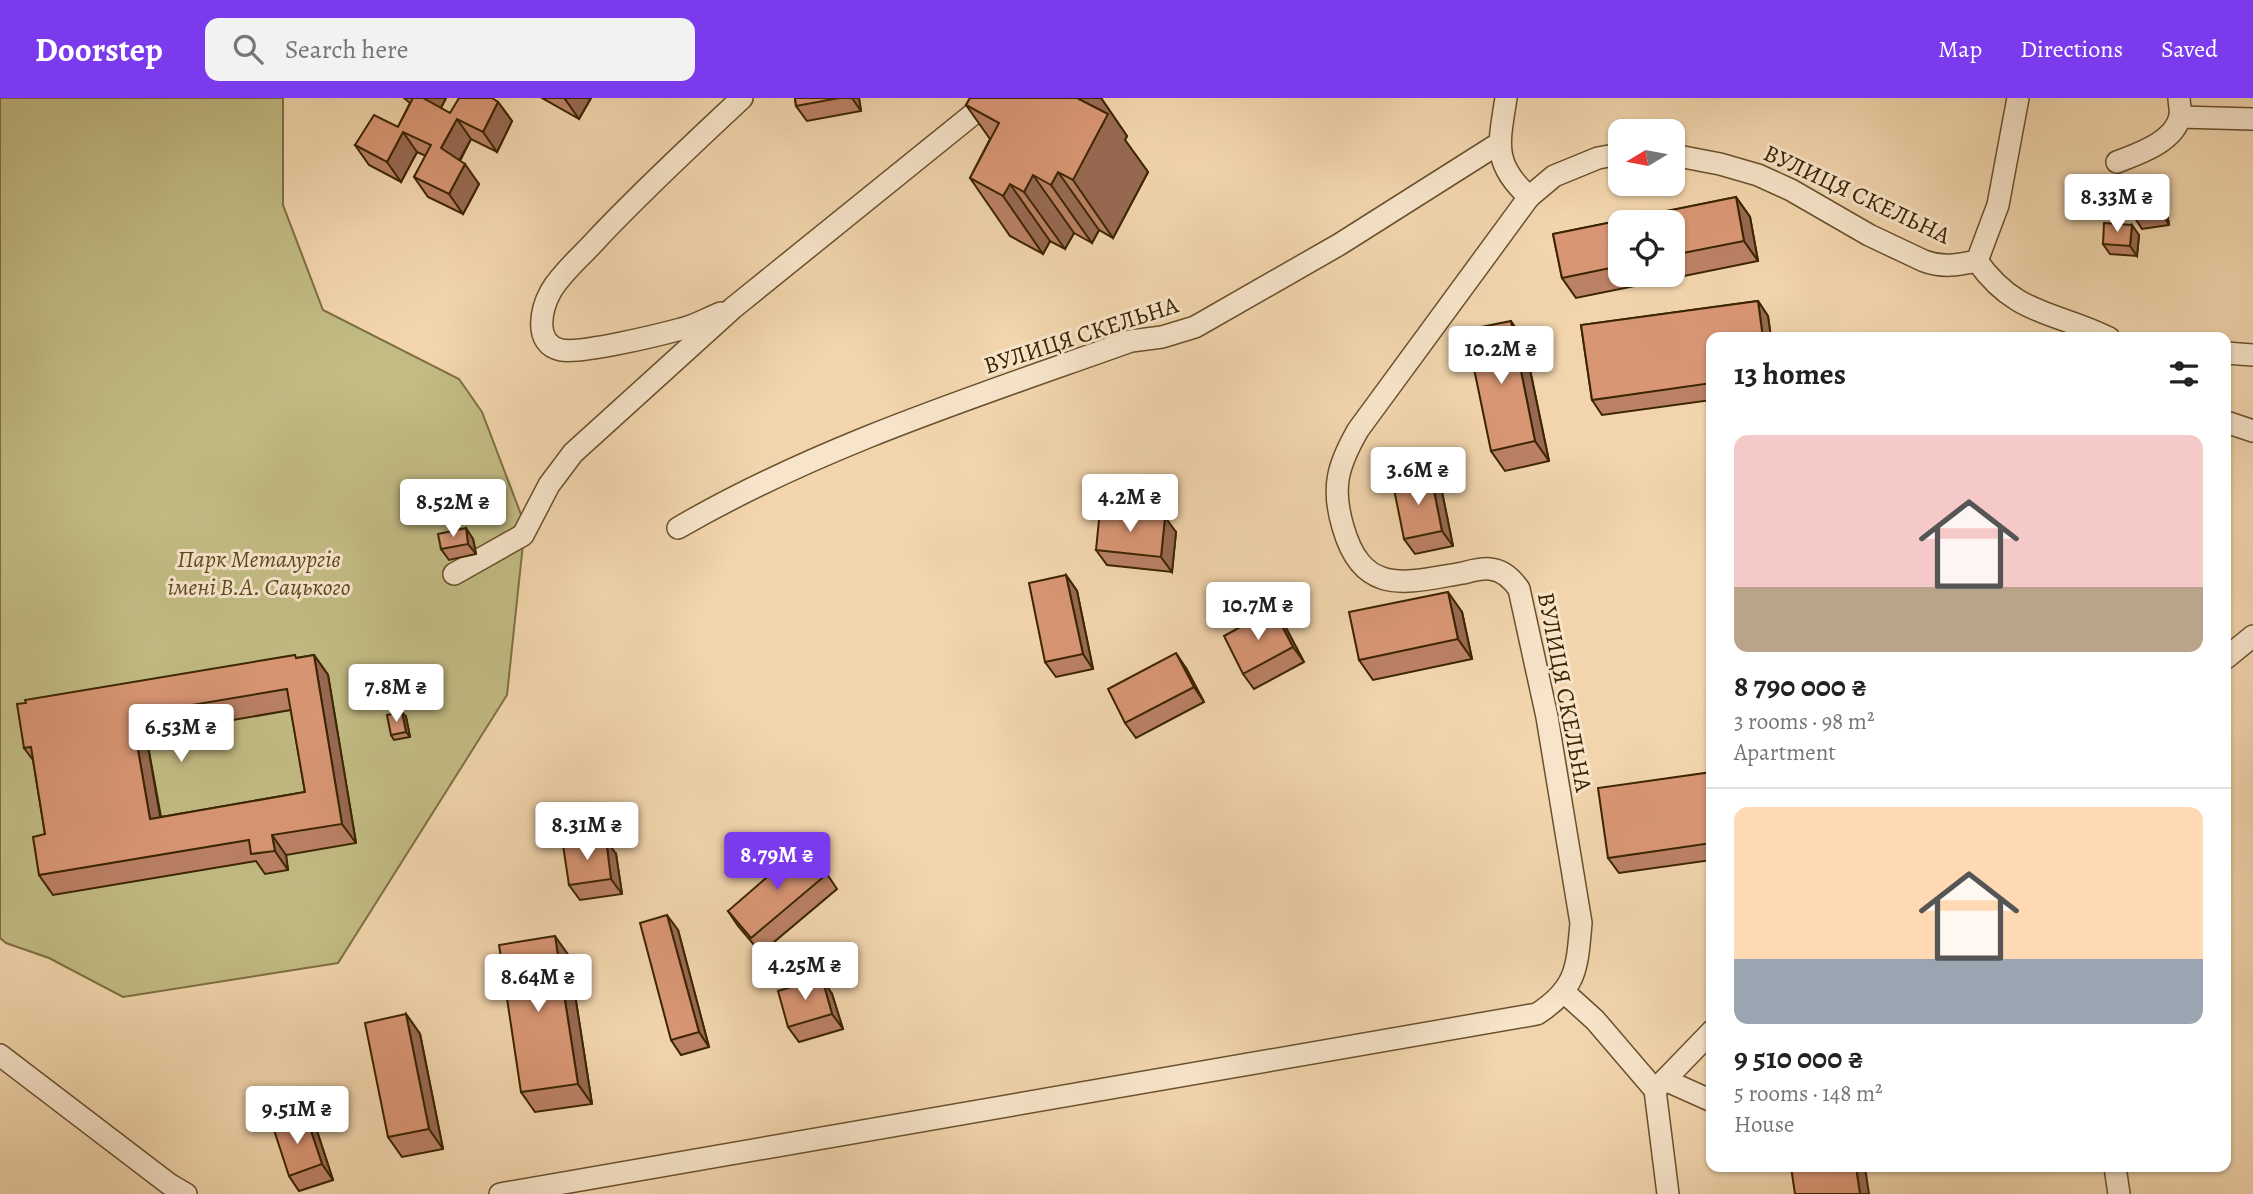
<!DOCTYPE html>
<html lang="en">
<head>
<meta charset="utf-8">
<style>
	:root { --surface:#fff; --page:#f2f2f2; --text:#222; --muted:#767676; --line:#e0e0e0; --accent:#7c3aed }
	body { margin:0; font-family:Alegreya,serif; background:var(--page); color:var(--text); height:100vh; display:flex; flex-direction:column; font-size:26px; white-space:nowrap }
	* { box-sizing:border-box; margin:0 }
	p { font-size:23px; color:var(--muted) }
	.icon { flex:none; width:38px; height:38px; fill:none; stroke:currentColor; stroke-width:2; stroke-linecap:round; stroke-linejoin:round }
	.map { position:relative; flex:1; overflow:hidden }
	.panel { position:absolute; left:1706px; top:234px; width:525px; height:840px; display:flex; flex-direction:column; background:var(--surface); border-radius:14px; box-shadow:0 2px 5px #0004 }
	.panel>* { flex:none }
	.needle { width:46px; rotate:260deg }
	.controls { position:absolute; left:1608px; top:21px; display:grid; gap:14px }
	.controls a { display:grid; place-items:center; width:77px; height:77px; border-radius:14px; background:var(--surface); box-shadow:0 2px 5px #0004; font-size:35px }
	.price { position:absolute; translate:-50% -60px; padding:0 16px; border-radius:7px; background:#fff; color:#222; font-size:23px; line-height:46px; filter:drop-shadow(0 2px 4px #0008) }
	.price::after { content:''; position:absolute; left:50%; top:42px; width:21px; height:16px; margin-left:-10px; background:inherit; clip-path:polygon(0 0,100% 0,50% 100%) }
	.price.on { background:var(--accent); color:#fff }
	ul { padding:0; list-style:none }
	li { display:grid; align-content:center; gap:14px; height:371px; padding:0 28px }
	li+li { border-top:2px solid var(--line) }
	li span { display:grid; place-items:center; height:217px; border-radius:14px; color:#555 }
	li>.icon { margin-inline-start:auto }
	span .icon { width:126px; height:126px; fill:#fffc; stroke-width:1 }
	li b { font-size:30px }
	h2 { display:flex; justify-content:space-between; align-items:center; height:84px; padding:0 28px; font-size:30px }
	header { display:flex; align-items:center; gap:42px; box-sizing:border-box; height:98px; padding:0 35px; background:var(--accent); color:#fff }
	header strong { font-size:33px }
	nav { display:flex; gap:38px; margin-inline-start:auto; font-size:24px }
	.search { width:490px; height:63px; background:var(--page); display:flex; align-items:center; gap:18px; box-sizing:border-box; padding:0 24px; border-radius:14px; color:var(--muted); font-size:26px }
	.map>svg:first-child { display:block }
	.green { fill:#c2bb84; stroke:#7e7042; stroke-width:2 }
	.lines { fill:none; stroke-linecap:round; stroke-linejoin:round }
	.minor-casing { stroke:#69512c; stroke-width:24 }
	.minor { stroke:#f7e4ca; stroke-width:21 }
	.wall { fill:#bb8165; stroke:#3b2501; stroke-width:2; fill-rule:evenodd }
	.shaded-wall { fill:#986952; stroke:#3b2501; stroke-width:2 }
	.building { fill:#d99675; stroke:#3b2501; stroke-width:2; fill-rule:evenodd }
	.labels { text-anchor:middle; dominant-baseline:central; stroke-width:6; stroke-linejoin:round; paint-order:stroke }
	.street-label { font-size:24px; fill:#3b2501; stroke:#f7e4ca }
	.park-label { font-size:24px; font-style:italic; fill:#5d4a22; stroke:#f7e4ca }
</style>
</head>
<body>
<header>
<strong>Doorstep</strong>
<div class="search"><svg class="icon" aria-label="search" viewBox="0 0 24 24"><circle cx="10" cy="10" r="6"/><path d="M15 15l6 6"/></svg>Search here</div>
<nav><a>Map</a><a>Directions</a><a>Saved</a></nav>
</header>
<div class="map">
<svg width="2253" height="1096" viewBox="0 0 2253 1096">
	<rect width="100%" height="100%" fill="#f2d5ad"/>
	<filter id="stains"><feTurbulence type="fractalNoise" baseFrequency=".00286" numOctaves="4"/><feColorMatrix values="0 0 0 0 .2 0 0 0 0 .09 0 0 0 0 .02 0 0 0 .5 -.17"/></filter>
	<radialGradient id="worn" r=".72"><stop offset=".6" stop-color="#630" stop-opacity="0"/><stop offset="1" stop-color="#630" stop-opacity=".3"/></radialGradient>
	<!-- green -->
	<polygon class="green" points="0,0 283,0 283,107 323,212 459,281 482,314 525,427 507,597 338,865 123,899 49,860 6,845 0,840"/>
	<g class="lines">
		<!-- minor casing -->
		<g class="minor-casing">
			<g id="minor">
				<path d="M 1506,0 C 1499,46 1492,65 1529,99 L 1554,78 L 1598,60 L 1620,56"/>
				<polyline points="2180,19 2253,21"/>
				<path d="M 1673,57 L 1720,66 L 1758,77 L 1791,92 L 1869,137 L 1924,163 C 1943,170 1958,167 1977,163 L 1998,107 L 2018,0"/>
				<path d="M 2117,64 C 2137,56 2175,44 2180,18 C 2181,12 2179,5 2179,0"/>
				<path d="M 1977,163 C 2016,218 2054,213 2109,240"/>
				<path d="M 721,215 C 708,220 695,228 681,231 C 659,237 581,256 561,252 C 533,246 541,211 551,193 C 562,174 582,158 597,141 C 643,92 693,46 742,0"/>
				<polyline points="2226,255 2253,257"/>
				<polyline points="2226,324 2253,333"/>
				<path d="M 678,430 C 819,348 977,298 1131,243 L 1162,239 L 1195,229 L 1340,146 L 1498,46"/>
				<polyline points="454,476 523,437 549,387 573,355 733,210 993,0"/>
				<polyline points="2226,560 2253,538"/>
				<polyline points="1564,894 1595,922 1655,992 1668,1096"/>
				<polyline points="0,957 169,1086 186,1096"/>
				<polyline points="1665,982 1712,1003"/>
				<polyline points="1655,992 1712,933"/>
				<polyline points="2115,1069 2119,1096"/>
				<path d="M 500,1096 L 1537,916 C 1577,890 1577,870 1581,825 L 1547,619 L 1519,491 C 1512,481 1503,472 1490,471 C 1481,470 1471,473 1463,475 C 1407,484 1363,500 1343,429 C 1331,389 1338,367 1358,332 L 1529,99"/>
			</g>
		</g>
		<!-- minor -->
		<use href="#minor" class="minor"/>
	</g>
	<!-- wall -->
	<g class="wall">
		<polygon points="404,0 446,0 441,10 450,15 498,4 512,23 497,54 471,41 460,63 479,86 463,116 428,99 414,79 426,58 417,54 401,84 369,67 355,47 398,29 410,5"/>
		<polygon points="542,0 591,0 579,21"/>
		<polygon points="795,0 859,0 861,13 807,23 796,8"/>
		<polygon points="970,0 1101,0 1127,38 1125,42 1148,74 1113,140 1099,132 1092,145 1074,135 1065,151 1050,143 1043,156 1010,138 970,80 990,41 966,7"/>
		<path d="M 1736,99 L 1750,119 L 1758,163 L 1576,200 L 1562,180 L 1553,136 ZM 1620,124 L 1673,124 L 1673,177 L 1620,177 Z"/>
		<polygon points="2165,104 2169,127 2142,131 2135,120"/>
		<polygon points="2139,137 2137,158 2110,156 2103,146"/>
		<polygon points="1758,203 1768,218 1771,240 1712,240 1712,302 1602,317 1592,302 1581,227"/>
		<polygon points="1524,243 1549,363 1505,373 1491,353"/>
		<polygon points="1442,394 1453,448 1415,456 1404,441"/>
		<polygon points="1176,434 1172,474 1107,467 1096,452"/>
		<polygon points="473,441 476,456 449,462 441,451"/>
		<polygon points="1066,477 1077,493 1093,571 1056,579 1045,564"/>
		<polygon points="1273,511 1284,526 1304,564 1254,591 1243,576"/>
		<polygon points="1462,514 1472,561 1373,582 1359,562"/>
		<path d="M 314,557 L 328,577 L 356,745 L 286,757 L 288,772 L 265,776 L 256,763 L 53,797 L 39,777 L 45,736 L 33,662 L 24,650 L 297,560 ZM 291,612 L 305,694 L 161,719 L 146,637 Z"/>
		<polygon points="1186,570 1204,604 1136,640 1125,625"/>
		<polygon points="406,619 410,639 394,642 391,637"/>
		<polygon points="1712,674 1712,762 1619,775 1608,760"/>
		<polygon points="616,756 622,796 580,802 569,787"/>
		<polygon points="827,776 837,791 761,855 738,828 728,813"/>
		<polygon points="678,832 709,949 681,957 671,942"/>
		<polygon points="569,858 592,1006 535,1014 521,994"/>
		<polygon points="832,896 843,931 799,944 788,929"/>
		<polygon points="406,916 420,936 443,1051 402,1059 388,1039"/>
		<polygon points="306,1018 317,1033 333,1082 299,1093 289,1078"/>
	</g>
	<!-- shaded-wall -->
	<g class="shaded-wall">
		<polygon points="422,0 446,0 436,19"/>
		<polygon points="566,0 591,0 579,21 565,1"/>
		<polygon points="852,0 859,0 861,13"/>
		<polygon points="1077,0 1101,0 1127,38 1125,42 1148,74 1113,140 1073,82"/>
		<polygon points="498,4 512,23 497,54 483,34"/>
		<polygon points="457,21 471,41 455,70 441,50"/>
		<polygon points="403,34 417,54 401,84 387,64"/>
		<polygon points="465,66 479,86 463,116 449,96"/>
		<polygon points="1058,74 1099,132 1092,145 1051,87"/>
		<polygon points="1033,77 1074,135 1065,151 1024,94"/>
		<polygon points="1010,86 1050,143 1043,156 1003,98"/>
		<polygon points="2158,93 2165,104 2169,127 2162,116"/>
		<polygon points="1736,99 1750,119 1758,163 1744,143"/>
		<polygon points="2132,127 2139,137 2137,158 2130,148"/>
		<polygon points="1758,203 1768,218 1771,240 1763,240"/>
		<polygon points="1511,223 1524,243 1549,363 1535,343"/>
		<polygon points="1431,378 1442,394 1453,448 1442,433"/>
		<polygon points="1165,419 1176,434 1172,474 1161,459"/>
		<polygon points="466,430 473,441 476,456 468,446"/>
		<polygon points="1066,477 1077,493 1093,571 1083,556"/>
		<polygon points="1448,494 1462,514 1472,561 1458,541"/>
		<polygon points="1273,511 1284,526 1304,564 1293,549"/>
		<polygon points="1176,555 1186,570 1204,604 1194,589"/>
		<polygon points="314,557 328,577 356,745 342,726"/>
		<polygon points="402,614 406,619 410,639 406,634"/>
		<polygon points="132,617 146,637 164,741 150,721"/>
		<polygon points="272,737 286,757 288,772 275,753"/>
		<polygon points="606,741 616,756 622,796 611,781"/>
		<polygon points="667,817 678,832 709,949 699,934"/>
		<polygon points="555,838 569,858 592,1006 578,986"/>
		<polygon points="822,880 832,896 843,931 832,916"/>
		<polygon points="406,916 420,936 443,1051 429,1031"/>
		<polygon points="306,1018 317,1033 333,1082 322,1066"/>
		<polygon points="1856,1069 1865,1069 1869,1096 1860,1096"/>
	</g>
	<!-- building -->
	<g class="building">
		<polygon points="413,0 423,0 450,15 459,0 492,0 498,4 483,34 457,21 441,50 465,66 449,96 414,79 431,47 403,34 387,64 355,47 374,17 398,29"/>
		<polygon points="795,0 839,0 796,8"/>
		<polygon points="970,0 1077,0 1108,16 1073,82 1058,74 1051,87 1033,77 1024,94 1010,86 1003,98 970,80 999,25 966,7"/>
		<polygon points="2158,93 2162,116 2135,120 2132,97"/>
		<polygon points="1736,99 1744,143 1673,157 1673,124 1620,124 1620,168 1562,180 1553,136"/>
		<polygon points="2104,125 2132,127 2130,148 2103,146"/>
		<polygon points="1758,203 1763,240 1712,240 1712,285 1592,302 1581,227"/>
		<polygon points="1511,223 1535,343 1491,353 1466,232"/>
		<polygon points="1431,378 1442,433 1404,441 1393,386"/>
		<polygon points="1100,412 1165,419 1161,459 1096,452"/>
		<polygon points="466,430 468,446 441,451 438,436"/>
		<polygon points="1066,477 1083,556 1045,564 1029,485"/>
		<polygon points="1448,494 1458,541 1359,562 1349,514"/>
		<polygon points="1273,511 1293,549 1243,576 1224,538"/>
		<polygon points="1176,555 1194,589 1125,625 1108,591"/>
		<path d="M 295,557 L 296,560 L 314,557 L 342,726 L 272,737 L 275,753 L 251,756 L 249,742 L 39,777 L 33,739 L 45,736 L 31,649 L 24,650 L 17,606 L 26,605 L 25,602 ZM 287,591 L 305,694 L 150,721 L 132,617 Z"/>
		<polygon points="402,614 406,634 391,637 387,617"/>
		<polygon points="1712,674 1712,745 1608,760 1598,690"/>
		<polygon points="606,741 611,781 569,787 563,747"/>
		<polygon points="803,748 827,776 751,840 728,813"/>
		<polygon points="667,817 699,934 671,942 640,825"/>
		<polygon points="555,838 578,986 521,994 499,847"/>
		<polygon points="822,880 832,916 788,929 778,893"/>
		<polygon points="406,916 429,1031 388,1039 365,925"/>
		<polygon points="306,1018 322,1066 289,1078 273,1029"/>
		<polygon points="1791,1069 1856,1069 1860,1096 1795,1096"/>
	</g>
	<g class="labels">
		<!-- street labels -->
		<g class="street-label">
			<text transform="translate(1857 96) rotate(25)">ВУЛИЦЯ СКЕЛЬНА</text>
			<text transform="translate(1081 237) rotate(-18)">ВУЛИЦЯ СКЕЛЬНА</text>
			<text transform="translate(1565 594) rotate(79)">ВУЛИЦЯ СКЕЛЬНА</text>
		</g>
		<!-- park labels -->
		<g class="park-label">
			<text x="259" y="461">Парк Металургів<tspan x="259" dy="28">імені В.А. Сацького</tspan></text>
		</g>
	</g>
	<rect width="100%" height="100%" filter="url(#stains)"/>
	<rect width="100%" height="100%" fill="url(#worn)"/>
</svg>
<div class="controls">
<a><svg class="needle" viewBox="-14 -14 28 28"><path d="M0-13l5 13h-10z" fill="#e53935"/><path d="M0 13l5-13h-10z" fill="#767676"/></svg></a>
<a><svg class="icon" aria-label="locate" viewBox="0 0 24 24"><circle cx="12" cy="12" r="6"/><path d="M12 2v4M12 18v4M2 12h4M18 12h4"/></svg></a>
</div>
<b class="price" style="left:2117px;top:136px">8.33M ₴</b>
<b class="price" style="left:1501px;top:288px">10.2M ₴</b>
<b class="price" style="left:1418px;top:409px">3.6M ₴</b>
<b class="price" style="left:1130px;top:436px">4.2M ₴</b>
<b class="price" style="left:453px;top:441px">8.52M ₴</b>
<b class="price" style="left:1258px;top:544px">10.7M ₴</b>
<b class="price" style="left:396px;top:626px">7.8M ₴</b>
<b class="price" style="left:181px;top:666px">6.53M ₴</b>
<b class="price" style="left:587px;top:764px">8.31M ₴</b>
<b class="price on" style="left:777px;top:794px">8.79M ₴</b>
<b class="price" style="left:805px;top:904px">4.25M ₴</b>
<b class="price" style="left:538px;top:916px">8.64M ₴</b>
<b class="price" style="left:297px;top:1048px">9.51M ₴</b>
<section class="panel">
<h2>13 homes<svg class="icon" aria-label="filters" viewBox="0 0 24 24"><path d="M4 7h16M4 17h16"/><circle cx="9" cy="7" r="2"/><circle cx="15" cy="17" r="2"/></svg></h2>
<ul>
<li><span style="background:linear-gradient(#f6c9c9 70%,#b9a48a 0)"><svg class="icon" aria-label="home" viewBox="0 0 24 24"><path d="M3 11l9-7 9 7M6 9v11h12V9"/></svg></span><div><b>8 790 000 ₴</b><p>3 rooms · 98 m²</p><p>Apartment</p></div></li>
<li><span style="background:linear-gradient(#ffd9b3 70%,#9aa5b1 0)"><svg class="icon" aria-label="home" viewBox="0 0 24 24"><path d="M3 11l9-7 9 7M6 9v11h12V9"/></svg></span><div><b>9 510 000 ₴</b><p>5 rooms · 148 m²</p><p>House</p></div></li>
</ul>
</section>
</div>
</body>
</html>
